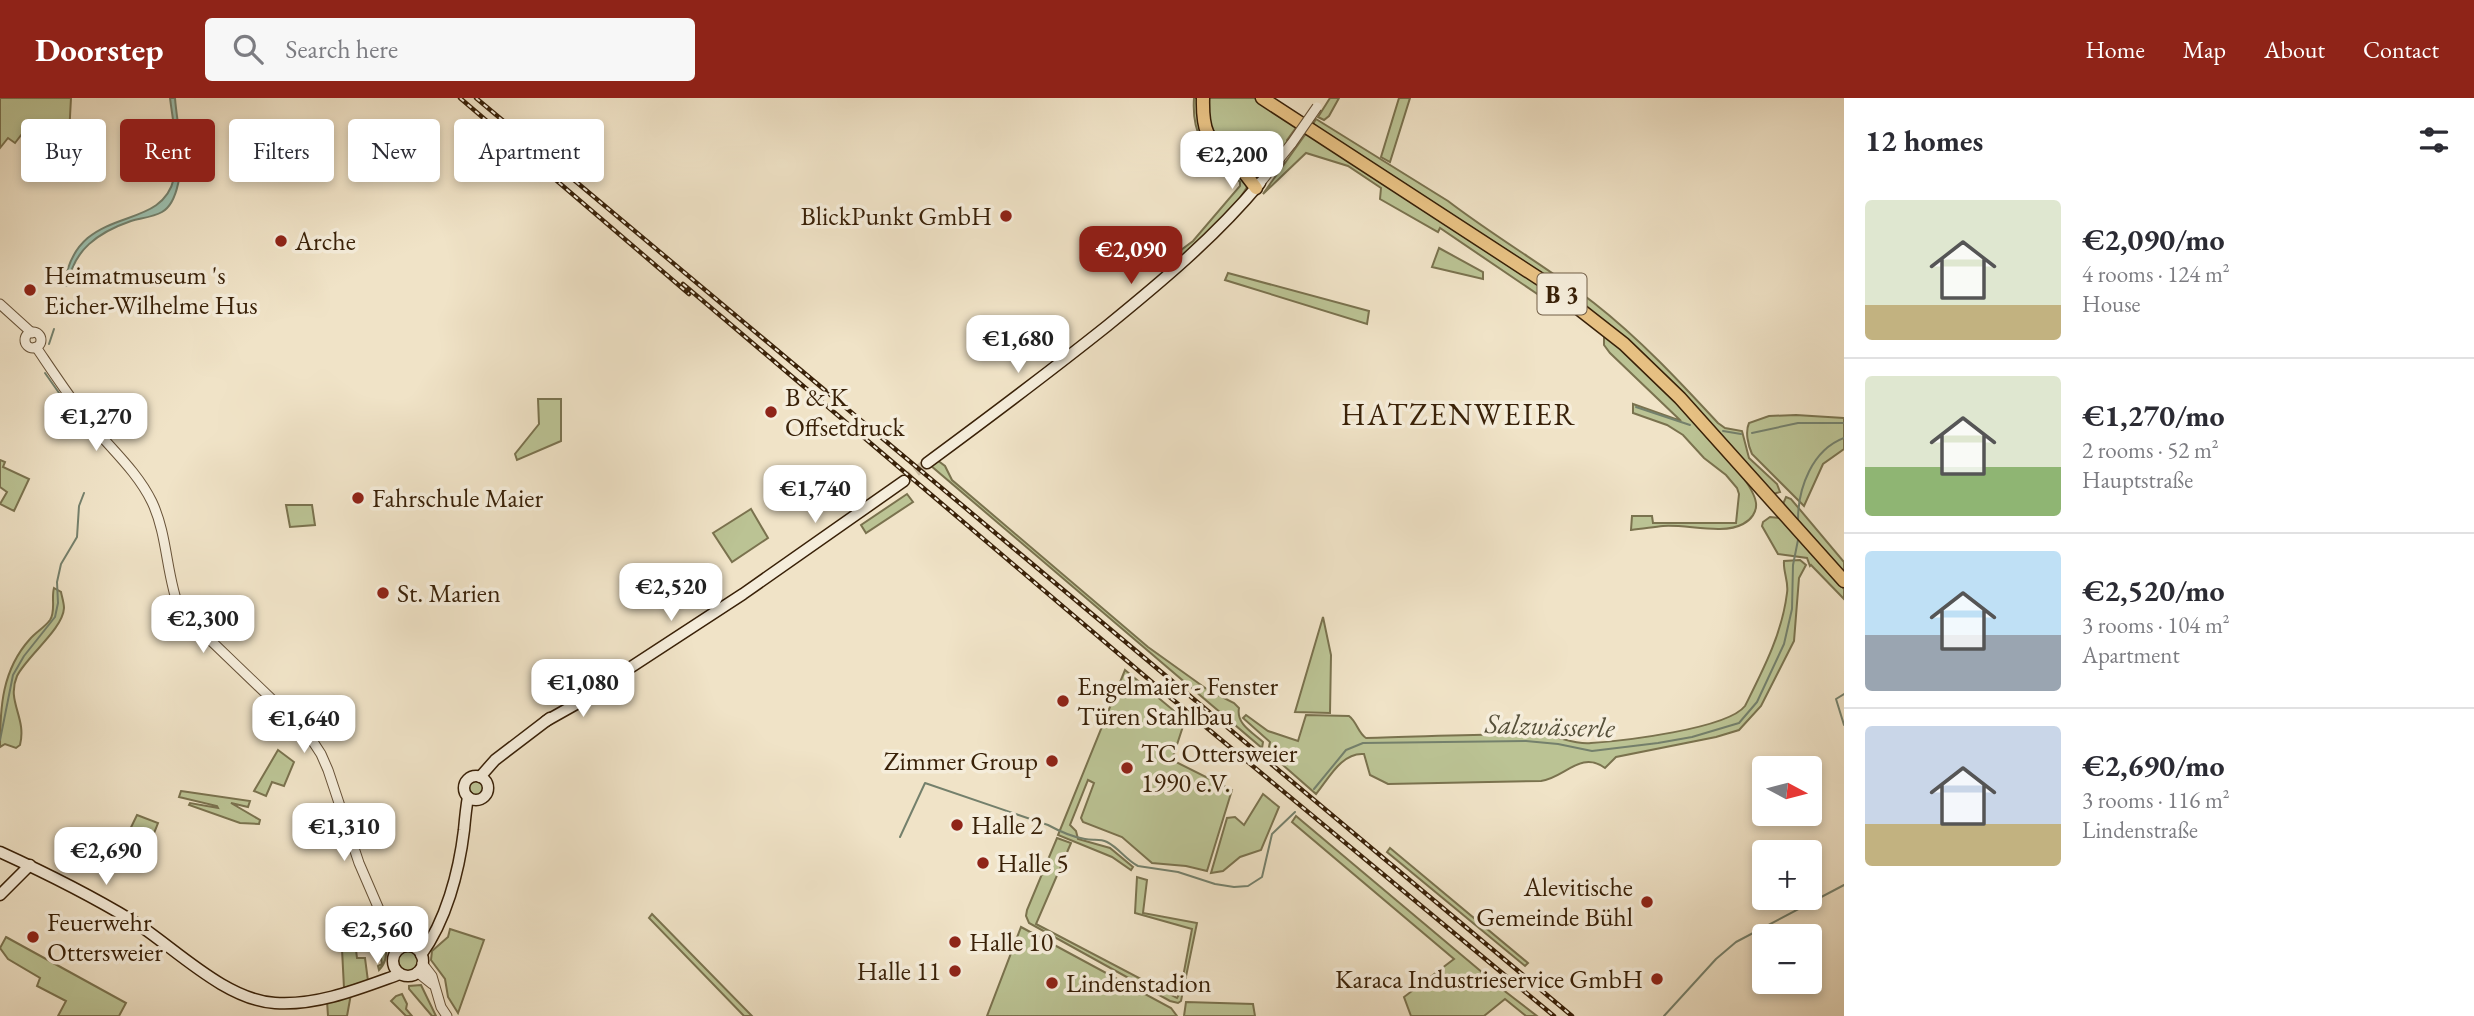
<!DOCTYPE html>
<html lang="en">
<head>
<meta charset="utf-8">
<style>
	:root { --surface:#fff; --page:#f7f7f7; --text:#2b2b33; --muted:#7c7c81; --line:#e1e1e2; --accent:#8f2418 }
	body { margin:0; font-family:"EB Garamond",serif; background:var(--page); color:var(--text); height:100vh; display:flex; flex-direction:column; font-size:26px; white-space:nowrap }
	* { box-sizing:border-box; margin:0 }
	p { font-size:23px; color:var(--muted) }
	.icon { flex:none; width:38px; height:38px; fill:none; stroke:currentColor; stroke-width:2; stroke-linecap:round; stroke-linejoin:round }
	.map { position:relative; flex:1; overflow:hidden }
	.side { display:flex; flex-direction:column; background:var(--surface); width:630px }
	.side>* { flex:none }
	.guide { position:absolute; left:21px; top:21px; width:665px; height:63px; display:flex; gap:14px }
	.needle { width:46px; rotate:97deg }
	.buttons { position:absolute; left:1752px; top:658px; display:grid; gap:14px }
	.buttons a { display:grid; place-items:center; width:70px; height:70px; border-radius:7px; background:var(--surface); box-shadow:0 4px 10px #0003; font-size:35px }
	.price { position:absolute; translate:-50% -60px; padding:0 16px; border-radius:14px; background:#fff; color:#222; font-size:23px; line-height:46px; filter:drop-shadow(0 2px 4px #0008) }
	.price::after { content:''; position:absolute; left:50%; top:42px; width:21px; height:16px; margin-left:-10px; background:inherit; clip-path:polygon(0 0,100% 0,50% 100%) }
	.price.on { background:var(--accent); color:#fff }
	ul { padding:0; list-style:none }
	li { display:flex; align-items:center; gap:21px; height:175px; padding:0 21px }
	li+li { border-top:2px solid var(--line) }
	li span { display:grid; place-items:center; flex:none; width:196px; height:140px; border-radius:7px; color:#555 }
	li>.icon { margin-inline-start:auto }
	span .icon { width:84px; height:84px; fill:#fffc; stroke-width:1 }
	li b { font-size:30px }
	h2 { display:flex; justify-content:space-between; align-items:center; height:84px; padding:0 21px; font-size:30px }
	.chip { padding:0 24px; border-radius:7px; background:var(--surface); box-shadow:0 4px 10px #0003; font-size:24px; line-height:63px }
	.chip.on { background:var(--accent); color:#fff }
	header { display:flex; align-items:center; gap:42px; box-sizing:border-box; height:98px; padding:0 35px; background:var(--accent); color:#fff }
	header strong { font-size:33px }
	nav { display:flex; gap:38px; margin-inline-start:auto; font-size:24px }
	.search { width:490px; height:63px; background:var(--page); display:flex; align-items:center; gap:18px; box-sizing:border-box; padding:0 24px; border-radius:7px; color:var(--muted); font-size:26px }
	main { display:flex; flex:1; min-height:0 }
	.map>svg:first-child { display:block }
	.green { fill:#bbc394; stroke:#7a724e; stroke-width:2 }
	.water { fill:#9bbfae; stroke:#74806c; stroke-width:2 }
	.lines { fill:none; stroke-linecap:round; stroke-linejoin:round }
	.stream { stroke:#74806c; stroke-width:2 }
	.secondary-tunnel { stroke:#cbbca1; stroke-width:10; stroke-dasharray:10 5; stroke-linecap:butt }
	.tertiary-casing { stroke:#675238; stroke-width:11 }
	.secondary-casing { stroke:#392108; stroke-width:13 }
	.primary-casing { stroke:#392108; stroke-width:15 }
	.tertiary { stroke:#f5eddb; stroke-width:9 }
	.secondary { stroke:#f5eddb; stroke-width:10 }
	.primary { stroke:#e8c284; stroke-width:12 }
	.rail-casing { stroke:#392108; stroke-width:4.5 }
	.rail { stroke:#f5eddb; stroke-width:2; stroke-dasharray:5; stroke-linecap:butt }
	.tertiary-bridge-casing { stroke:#675238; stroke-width:11; stroke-linecap:butt }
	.tertiary-bridge { stroke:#f5eddb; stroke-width:9 }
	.poi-dot { fill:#8f2418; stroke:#f5eddb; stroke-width:2.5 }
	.labels { text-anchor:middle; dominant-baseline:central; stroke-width:7; stroke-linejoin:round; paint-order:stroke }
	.shield { fill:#f5eddb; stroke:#715e47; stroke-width:2 }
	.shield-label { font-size:24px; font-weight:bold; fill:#392108 }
	.poi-label { font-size:26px; fill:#392108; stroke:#f5eddb; text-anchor:start }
	.water-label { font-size:28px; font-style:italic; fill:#56503a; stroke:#f5eddb }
	.quarter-label { font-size:30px; letter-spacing:2px; fill:#392108; stroke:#f5eddb }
</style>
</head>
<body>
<header>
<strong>Doorstep</strong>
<div class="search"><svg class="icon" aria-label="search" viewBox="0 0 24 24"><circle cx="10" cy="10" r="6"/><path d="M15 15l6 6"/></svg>Search here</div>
<nav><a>Home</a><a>Map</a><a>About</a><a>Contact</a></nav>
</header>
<main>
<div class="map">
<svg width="1844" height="918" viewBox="0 0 1844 918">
	<rect width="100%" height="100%" fill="#f0e3c7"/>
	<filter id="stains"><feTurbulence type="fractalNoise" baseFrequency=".00286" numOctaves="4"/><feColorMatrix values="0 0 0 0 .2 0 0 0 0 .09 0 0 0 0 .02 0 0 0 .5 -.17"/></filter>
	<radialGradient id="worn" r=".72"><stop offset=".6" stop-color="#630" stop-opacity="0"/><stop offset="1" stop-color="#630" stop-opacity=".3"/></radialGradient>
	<!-- green -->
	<g class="green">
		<polygon points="0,0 71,0 69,37 25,32 15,45 8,40 0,50"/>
		<path d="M 1194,0 L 1199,0 L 1198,16 L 1248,87 C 1241,103 1193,154 1177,161 L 1173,158 L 1193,143 L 1240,88 L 1240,84 C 1211,55 1191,45 1194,0 Z"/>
		<path d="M 1209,0 L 1256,0 L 1298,27 L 1287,42 L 1288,44 C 1282,51 1276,59 1267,63 C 1245,73 1217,48 1209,28 C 1206,20 1209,8 1209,0 Z"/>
		<polygon points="1330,0 1339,0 1329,18 1324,22 1318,19"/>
		<polygon points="1399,0 1410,0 1390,64 1381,59"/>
		<path d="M 1316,21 L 1448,103 C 1495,139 1547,169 1594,205 C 1640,241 1679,283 1718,325 L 1725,330 L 1742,333 L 1749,360 L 1777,386 L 1780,394 L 1773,396 L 1648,263 L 1313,26 Z"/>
		<polygon points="1307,34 1561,201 1560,204 1552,206 1440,130 1438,134 1380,101 1381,90 1348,68 1306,55 1263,96"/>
		<polygon points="1439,150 1483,174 1483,181 1432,169"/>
		<polygon points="1228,175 1369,213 1367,226 1225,182"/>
		<path d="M 1608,237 C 1637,265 1752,372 1756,405 C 1757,414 1751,422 1743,426 C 1723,437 1686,426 1663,428 C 1653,429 1642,431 1631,432 L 1632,418 L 1652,418 L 1653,425 L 1736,425 L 1739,396 L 1737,390 L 1726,377 L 1704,360 L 1683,337 L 1667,327 L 1633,315 L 1633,306 L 1681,323 L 1610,255 L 1604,247 L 1604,238 Z"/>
		<polygon points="538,301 561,301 561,343 517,362 515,356 539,326"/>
		<path d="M 1796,317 L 1844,320 L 1844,351 L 1823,366 L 1804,408 L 1752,356 C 1748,347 1745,334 1749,325 L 1769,318 Z"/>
		<polygon points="0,362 5,364 3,369 29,381 14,413 0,406 7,394 0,389"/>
		<path d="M 937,362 L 945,368 L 952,382 L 1148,549 L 1208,592 L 1234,605 L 1239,610 C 1236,626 1252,634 1263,644 L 1262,650 L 930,367 Z"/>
		<polygon points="907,396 913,404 866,435 861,427"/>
		<polygon points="1786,399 1791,401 1844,464 1844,477 1783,406"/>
		<polygon points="286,407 312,407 315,427 290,429"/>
		<polygon points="751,411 768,440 732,464 713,435"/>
		<polygon points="1770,419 1780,420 1844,491 1844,501 1811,467 1810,468 1807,460 1778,456 1762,428 1763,424"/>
		<path d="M 1800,462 L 1806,467 L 1799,480 L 1794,543 L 1761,608 L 1739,632 L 1716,639 L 1616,659 L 1605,670 C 1581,652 1564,680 1541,683 L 1388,686 L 1370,677 L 1364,656 C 1342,654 1329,680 1316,696 L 1268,654 L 1270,644 L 1243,620 L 1246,617 L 1268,633 L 1298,643 L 1306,617 L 1349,618 C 1357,624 1358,635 1366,640 C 1425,639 1485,635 1543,637 C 1560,638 1574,647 1591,645 C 1622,643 1727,631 1745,608 C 1763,572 1782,536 1787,495 C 1789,484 1783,474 1784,463 Z"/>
		<path d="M 54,490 L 61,494 C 62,499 64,505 64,510 C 63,531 27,558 17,578 C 6,604 27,619 20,647 L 16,650 L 5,646 L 0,649 C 0,609 2,572 30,541 C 36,534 45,529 50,522 C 56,513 51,500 54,490 Z"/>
		<polygon points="1323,519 1331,557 1330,615 1295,614"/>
		<polygon points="1125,572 1185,622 1172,662 1232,692 1207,773 1186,768 1152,765 1122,739 1083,724 1081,720 1094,685 1088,682 1070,727 1076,733 1078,741 1110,750 1133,769 1131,772 1112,759 1058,737"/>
		<polygon points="278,652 294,664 284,688 272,684 266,698 254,693"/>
		<circle cx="476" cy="690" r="9"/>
		<polygon points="181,693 250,703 248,709 231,705 260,722 259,726 240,725 189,707 190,705 218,710 217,708 179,699"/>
		<polygon points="1263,696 1279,709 1261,752 1240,759 1223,773 1211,775 1227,720 1235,719 1244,727"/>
		<polygon points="137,717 158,725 143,763 119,754"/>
		<polygon points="1296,718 1502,891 1537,918 1526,918 1505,901 1484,918 1411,918 1404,899 1454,861 1292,724"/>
		<polygon points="1057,740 1071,745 1036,826 1177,900 1180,895 1192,831 1135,815 1137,779 1147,782 1143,815 1197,825 1181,903 1178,905 1170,903 1029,825 1026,818 1027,812"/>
		<polygon points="1390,750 1528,865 1525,868 1387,754"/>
		<polygon points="390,811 426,825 417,838 412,840 403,837"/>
		<path d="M 372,815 C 380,832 395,856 379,872 L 378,868 L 382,866 L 376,826 L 372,826 Z"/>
		<polygon points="652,816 752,918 744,918 649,820"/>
		<polygon points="1021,829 1171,910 1177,918 987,918"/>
		<polygon points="450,831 484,842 458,915 448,899 445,881 431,862 432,853 448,839"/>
		<polygon points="6,839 126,905 119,918 58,918 66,903 37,888 40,880 8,861 0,850"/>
		<polygon points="342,851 356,852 357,860 365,860 368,883 344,890"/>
		<circle cx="407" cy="863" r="12"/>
		<polygon points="421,887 436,918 432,918 409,891 409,888"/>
		<polygon points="351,896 347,918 328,918 327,903"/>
		<polygon points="402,896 407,906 406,911 412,918 406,918 391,903 396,898"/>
		<polygon points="1186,904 1253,906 1255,918 1184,918"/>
	</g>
	<!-- water -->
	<path class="water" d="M 170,0 L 175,0 C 177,28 186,59 178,86 C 176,95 171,109 162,114 C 153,119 142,120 131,123 C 99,134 72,152 68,188 L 64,188 C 76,102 161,138 174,80 C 180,55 173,25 170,0 Z"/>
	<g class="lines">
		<!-- stream -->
		<g class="stream">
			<polyline points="49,246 54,231"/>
			<polyline points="45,275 76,319"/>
			<polyline points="1636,309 1690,327"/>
			<polyline points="1723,333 1741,336"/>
			<polyline points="1752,335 1798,325 1844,325"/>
			<path d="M 1798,422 C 1798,390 1812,352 1844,340"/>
			<polyline points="1844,596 1836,601 1844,627"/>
			<polyline points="0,642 13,577 24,558 55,519 58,505 57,484 61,466 77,439 79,408 84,395"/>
			<polyline points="1314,691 1346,652 1363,645 1526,643 1558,646 1592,653 1658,645 1692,639 1739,625 1757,604 1784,546 1792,511 1793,467 1798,442"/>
			<path d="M 900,739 L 925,685 L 1048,727 C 1059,733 1072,739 1085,741 C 1093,743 1099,740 1107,744 C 1119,750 1126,762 1138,768 L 1178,774 L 1215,786 L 1234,789 L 1248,788 L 1262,779 L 1272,736 L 1295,714"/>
			<polyline points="1664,918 1716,861 1736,844 1844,787"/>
		</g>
		<!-- secondary-tunnel -->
		<polyline class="secondary-tunnel" points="904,383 927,365"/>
		<!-- tertiary casing -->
		<g class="tertiary-casing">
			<g id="tertiary">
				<polyline points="1260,85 1292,45"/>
				<polyline points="0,206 32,235"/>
				<circle cx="33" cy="242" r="8"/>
				<path d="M 36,249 C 53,274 70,300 89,324 C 110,350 137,373 152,404 C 168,438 166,478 180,513 L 308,636 L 321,656 L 328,672 L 359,765 L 397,853"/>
				<polyline points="390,832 405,849"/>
				<polyline points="422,865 432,878 441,909 447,918"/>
				<polyline points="417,874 432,886"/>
			</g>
		</g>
		<!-- secondary casing -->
		<g class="secondary-casing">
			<g id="secondary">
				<path d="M 927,365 C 988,320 1048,275 1107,228 C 1161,184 1215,139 1260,85"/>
				<polyline points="546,623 594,596 599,590 743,496 904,383"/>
				<circle cx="476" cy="690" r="12"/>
				<polyline points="480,679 495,662 550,620"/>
				<path d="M 0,754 C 46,775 90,797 133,823 C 175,850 225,902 275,905 C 318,908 361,890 400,876"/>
				<polyline points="0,797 30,767"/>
				<circle cx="408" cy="863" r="15"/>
				<path d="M 421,857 C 446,823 459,774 464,732 C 465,721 466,710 468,699"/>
			</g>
		</g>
		<!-- primary casing -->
		<g class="primary-casing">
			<g id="primary">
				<path d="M 1203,0 C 1202,42 1211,41 1238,67 C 1244,74 1250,82 1256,90"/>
				<polyline points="1262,0 1546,185 1624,246 1680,300 1844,483"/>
				<polyline points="1248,72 1264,70 1277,64"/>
			</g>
		</g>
		<!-- tertiary -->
		<use href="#tertiary" class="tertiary"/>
		<!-- secondary -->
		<use href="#secondary" class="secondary"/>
		<!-- primary -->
		<use href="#primary" class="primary"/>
		<!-- rail casing -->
		<g class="rail-casing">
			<g id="rail">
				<polyline points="460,0 689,196"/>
				<polyline points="476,0 1572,918"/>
				<polyline points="683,186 1166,596 1554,918"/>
			</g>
		</g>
		<!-- rail -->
		<use href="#rail" class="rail"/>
		<!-- tertiary-bridge casing -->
		<g class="tertiary-bridge-casing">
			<polyline id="tertiary-bridge" points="1292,45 1317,9"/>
		</g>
		<!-- tertiary-bridge -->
		<use href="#tertiary-bridge" class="tertiary-bridge"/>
	</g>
	<!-- markers -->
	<g class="poi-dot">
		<circle cx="1006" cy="118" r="7"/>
		<circle cx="281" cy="143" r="7"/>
		<circle cx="30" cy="192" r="7"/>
		<circle cx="771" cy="314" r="7"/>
		<circle cx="358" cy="400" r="7"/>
		<circle cx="383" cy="495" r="7"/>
		<circle cx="1063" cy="603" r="7"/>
		<circle cx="1052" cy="663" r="7"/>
		<circle cx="1127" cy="670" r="7"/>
		<circle cx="957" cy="727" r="7"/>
		<circle cx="983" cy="765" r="7"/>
		<circle cx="1647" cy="804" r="7"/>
		<circle cx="33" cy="839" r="7"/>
		<circle cx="955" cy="844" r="7"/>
		<circle cx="955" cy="873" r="7"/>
		<circle cx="1657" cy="881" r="7"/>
		<circle cx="1052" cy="885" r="7"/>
	</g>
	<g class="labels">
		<!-- shield labels -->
		<rect class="shield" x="1537.5" y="175.5" width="49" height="41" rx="5"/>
		<g class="shield-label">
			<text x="1562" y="196">B 3</text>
		</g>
		<!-- poi labels -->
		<g class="poi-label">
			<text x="992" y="118" text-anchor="end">BlickPunkt GmbH</text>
			<text x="295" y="143">Arche</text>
			<text x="44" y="177">Heimatmuseum 's<tspan x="44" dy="30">Eicher-Wilhelme Hus</tspan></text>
			<text x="785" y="299">B &amp; K<tspan x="785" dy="30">Offsetdruck</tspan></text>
			<text x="372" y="400">Fahrschule Maier</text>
			<text x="397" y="495">St. Marien</text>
			<text x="1077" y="588">Engelmaier - Fenster<tspan x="1077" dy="30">Türen Stahlbau</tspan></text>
			<text x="1141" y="655">TC Ottersweier<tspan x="1141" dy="30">1990 e.V.</tspan></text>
			<text x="1038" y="663" text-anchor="end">Zimmer Group</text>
			<text x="971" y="727">Halle 2</text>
			<text x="997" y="765">Halle 5</text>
			<text x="1633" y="789" text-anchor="end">Alevitische<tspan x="1633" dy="30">Gemeinde Bühl</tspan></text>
			<text x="47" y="824">Feuerwehr<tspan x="47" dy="30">Ottersweier</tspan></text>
			<text x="969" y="844">Halle 10</text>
			<text x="941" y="873" text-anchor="end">Halle 11</text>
			<text x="1643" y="881" text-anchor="end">Karaca Industrieservice GmbH</text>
			<text x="1066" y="885">Lindenstadion</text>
		</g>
		<!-- water labels -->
		<g class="water-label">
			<text transform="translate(1550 627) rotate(2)">Salzwässerle</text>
		</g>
		<!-- quarter labels -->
		<g class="quarter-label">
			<text x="1459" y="316">HATZENWEIER</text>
		</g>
	</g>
	<rect width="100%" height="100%" filter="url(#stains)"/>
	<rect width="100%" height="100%" fill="url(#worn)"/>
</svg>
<div class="buttons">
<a><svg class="needle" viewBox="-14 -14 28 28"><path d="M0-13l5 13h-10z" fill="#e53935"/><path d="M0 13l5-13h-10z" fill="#7c7c81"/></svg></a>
<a>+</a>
<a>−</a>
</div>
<b class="price" style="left:1232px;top:93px">€2,200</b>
<b class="price on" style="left:1131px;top:188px">€2,090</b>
<b class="price" style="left:1018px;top:277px">€1,680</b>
<b class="price" style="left:96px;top:355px">€1,270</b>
<b class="price" style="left:815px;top:427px">€1,740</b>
<b class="price" style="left:671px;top:525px">€2,520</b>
<b class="price" style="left:203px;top:557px">€2,300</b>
<b class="price" style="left:583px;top:621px">€1,080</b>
<b class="price" style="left:304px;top:657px">€1,640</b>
<b class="price" style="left:344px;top:765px">€1,310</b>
<b class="price" style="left:106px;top:789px">€2,690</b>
<b class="price" style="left:377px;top:868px">€2,560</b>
<div class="guide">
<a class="chip">Buy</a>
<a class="chip on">Rent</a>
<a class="chip">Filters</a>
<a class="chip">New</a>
<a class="chip">Apartment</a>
</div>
</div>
<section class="side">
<h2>12 homes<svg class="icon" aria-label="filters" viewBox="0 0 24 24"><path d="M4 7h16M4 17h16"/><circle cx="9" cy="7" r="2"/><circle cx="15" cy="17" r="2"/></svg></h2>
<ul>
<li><span style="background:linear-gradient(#dfe7d0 75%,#c2b280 0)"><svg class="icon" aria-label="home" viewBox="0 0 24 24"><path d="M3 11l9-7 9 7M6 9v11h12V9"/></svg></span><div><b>€2,090/mo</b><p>4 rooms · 124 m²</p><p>House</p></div></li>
<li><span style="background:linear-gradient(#dfe7d0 65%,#8fb573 0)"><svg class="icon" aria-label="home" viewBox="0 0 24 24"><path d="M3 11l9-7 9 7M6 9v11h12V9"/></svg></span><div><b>€1,270/mo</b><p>2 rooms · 52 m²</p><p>Hauptstraße</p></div></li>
<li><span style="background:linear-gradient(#bfe0f5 60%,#9aa5b1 0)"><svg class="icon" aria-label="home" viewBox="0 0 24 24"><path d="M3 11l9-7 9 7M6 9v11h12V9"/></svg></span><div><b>€2,520/mo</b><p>3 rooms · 104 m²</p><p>Apartment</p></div></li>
<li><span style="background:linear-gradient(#c9d6e8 70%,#c2b280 0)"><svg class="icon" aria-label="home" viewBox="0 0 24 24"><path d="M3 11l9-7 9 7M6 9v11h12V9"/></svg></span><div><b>€2,690/mo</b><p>3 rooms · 116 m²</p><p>Lindenstraße</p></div></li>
</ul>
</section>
</main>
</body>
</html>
